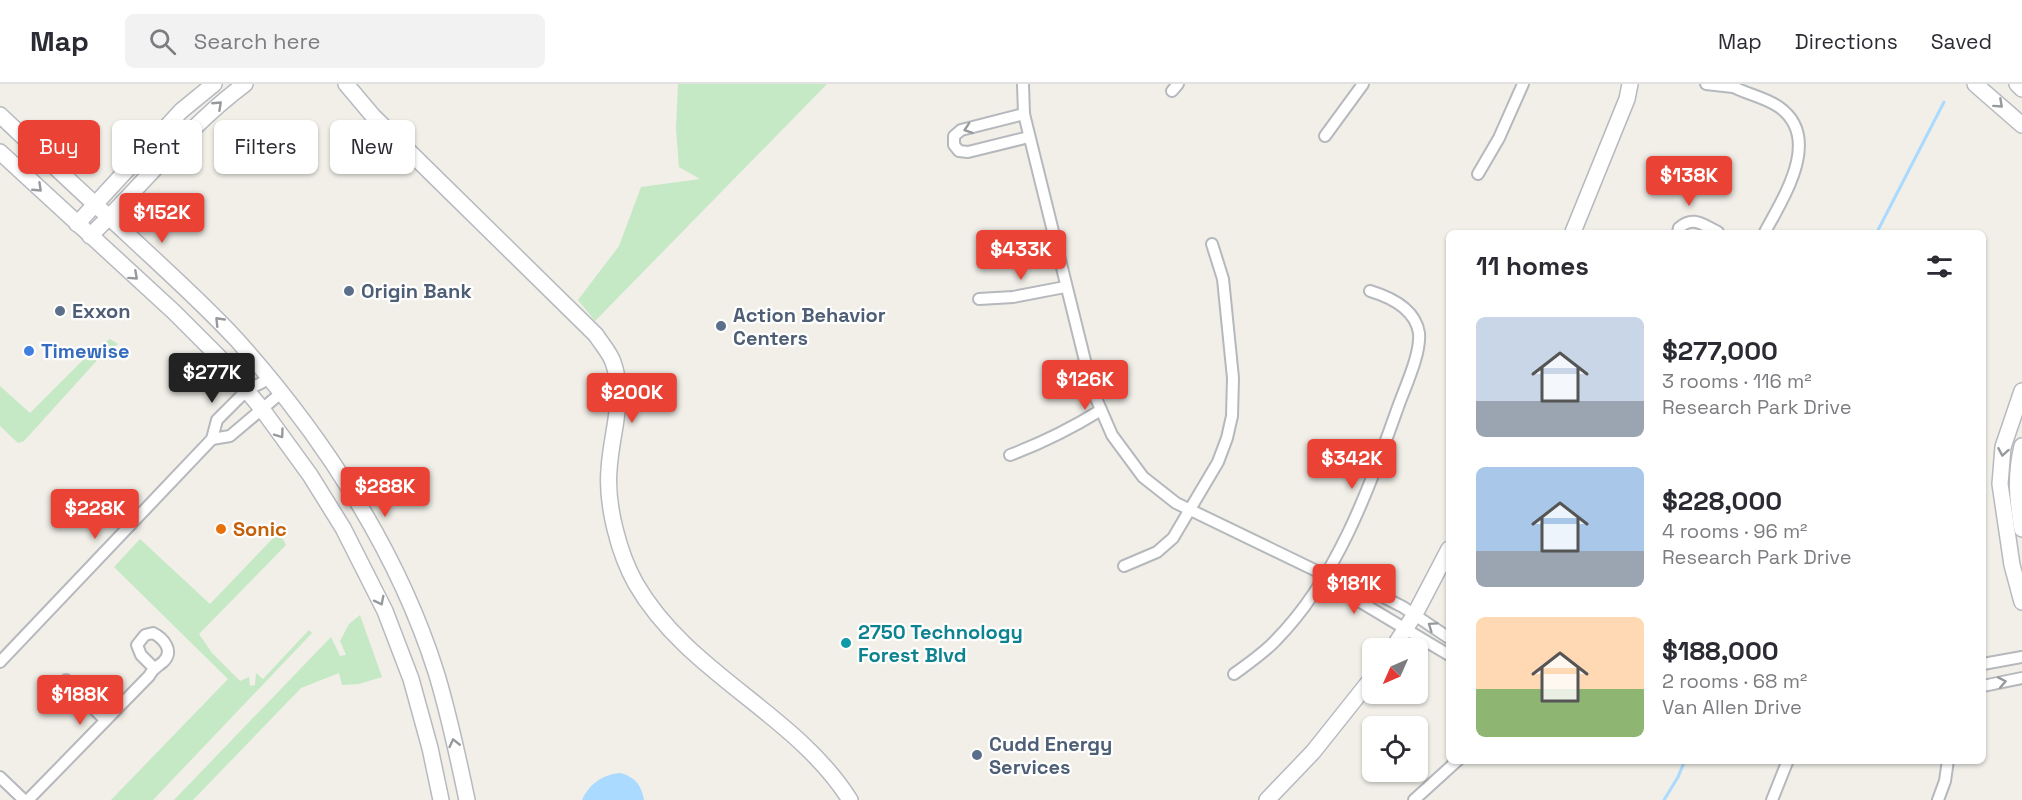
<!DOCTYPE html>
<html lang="en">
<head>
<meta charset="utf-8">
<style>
	:root { --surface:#fff; --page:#f2f2f3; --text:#2b2b33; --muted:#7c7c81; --line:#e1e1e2; --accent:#ea4335 }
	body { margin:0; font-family:"Space Grotesk",sans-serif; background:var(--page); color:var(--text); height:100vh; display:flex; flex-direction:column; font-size:22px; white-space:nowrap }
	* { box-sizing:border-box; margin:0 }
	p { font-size:20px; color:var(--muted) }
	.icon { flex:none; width:33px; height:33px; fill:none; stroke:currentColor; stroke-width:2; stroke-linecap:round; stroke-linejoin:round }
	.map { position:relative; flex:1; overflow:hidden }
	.panel { position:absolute; left:1446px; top:146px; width:540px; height:534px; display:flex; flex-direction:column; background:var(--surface); border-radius:9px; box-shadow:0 2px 4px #0004 }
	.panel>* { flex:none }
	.top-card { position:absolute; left:18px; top:36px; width:570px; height:54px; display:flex; gap:12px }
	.needle { width:39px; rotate:225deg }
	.fabs { position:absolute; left:1362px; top:554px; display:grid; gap:12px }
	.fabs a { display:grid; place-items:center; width:66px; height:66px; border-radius:9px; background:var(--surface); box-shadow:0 2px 4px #0004; font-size:30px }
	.price { position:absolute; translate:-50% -51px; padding:0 14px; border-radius:6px; background:var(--accent); color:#fff; font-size:20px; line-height:39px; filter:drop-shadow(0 2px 3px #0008) }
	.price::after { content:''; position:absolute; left:50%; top:36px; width:18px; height:14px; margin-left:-9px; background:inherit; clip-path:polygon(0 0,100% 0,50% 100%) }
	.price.on { background:#222; color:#fff }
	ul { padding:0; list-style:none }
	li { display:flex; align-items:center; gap:18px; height:150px; padding:0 30px }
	li span { display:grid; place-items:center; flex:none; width:168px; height:120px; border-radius:9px; color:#555 }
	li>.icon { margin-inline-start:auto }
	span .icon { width:72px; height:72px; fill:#fffc; stroke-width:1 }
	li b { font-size:26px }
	h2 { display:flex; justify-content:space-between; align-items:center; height:72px; padding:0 30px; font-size:26px }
	.tag { padding:0 21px; border-radius:9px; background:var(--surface); box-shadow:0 2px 4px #0004; font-size:21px; line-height:54px }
	.tag.on { background:var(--accent); color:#fff }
	header { display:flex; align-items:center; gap:36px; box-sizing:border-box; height:84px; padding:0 30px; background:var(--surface); border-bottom:2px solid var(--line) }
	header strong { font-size:28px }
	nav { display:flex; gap:33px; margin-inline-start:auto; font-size:21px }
	.search { width:420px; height:54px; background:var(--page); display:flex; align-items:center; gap:15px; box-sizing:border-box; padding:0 21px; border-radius:9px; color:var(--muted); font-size:22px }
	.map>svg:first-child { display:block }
	.green { fill:#c5e8c5 }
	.water { fill:#aadaff }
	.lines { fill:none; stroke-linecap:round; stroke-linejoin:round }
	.stream { stroke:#aadaff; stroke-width:3 }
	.street-casing { stroke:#b5b8bc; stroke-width:14 }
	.secondary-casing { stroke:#b6babf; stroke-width:18 }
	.street { stroke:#fff; stroke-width:10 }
	.secondary { stroke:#fff; stroke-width:15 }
	.oneway { stroke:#979a9d }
	.service-dot { fill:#5c6f8a; stroke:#fff; stroke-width:2 }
	.shop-dot { fill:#3f7fe0; stroke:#fff; stroke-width:2 }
	.food-dot { fill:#e8710a; stroke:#fff; stroke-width:2 }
	.culture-dot { fill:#0f9aa8; stroke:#fff; stroke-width:2 }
	.labels { text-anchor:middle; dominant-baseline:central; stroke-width:4.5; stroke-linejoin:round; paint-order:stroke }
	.service-label { font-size:20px; font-weight:bold; fill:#4e5e75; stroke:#fff; text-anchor:start }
	.shop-label { font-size:20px; font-weight:bold; fill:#366cbe; stroke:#fff; text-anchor:start }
	.food-label { font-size:20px; font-weight:bold; fill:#c56008; stroke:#fff; text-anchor:start }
	.culture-label { font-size:20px; font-weight:bold; fill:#0d838f; stroke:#fff; text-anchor:start }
</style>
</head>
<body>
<header>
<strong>Map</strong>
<div class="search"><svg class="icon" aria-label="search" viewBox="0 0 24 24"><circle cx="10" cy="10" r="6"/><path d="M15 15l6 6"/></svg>Search here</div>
<nav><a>Map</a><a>Directions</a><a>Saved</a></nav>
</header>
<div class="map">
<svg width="2022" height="716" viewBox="0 0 2022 716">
	<rect width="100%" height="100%" fill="#f1efe8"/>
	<!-- green -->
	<g class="green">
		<polygon points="678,0 827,0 595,237 578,216 619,162 641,103 700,95 679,83 676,45"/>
		<polygon points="110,255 118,260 100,273 24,357 18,359 0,342 0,302 30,329 88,271"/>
		<polygon points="279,448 286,461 199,550 212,569 240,597 249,593 250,602 255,601 256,589 263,595 309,546 312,549 153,716 111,716 228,595 114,483 140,455 210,520"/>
		<polygon points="360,531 382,593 359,600 342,601 339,589 301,604 193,716 174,716 331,553 340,572 346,571 340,557 349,540"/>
	</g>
	<!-- water -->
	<path class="water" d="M 621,689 C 636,694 641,701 644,716 L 582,716 C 589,700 603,690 621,689 Z"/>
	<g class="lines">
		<!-- stream -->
		<g class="stream">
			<polyline points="1877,148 1944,18"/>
			<polyline points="1664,716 1678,693 1685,676"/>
		</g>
		<!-- street casing -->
		<g class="street-casing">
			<g id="street">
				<polyline points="1023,0 1024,30 1092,305 1112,351 1143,393 1176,419 1325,491 1342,492 1403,523 1449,554"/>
				<polyline points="1706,0 1733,3"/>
				<path d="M 1728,0 C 1744,10 1763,12 1779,23 C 1823,54 1783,114 1765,148"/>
				<polyline points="1172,7 1178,0"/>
				<polyline points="1024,30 961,46 954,52 954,61 959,67 968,68 1029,53"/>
				<polyline points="1325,52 1363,0"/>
				<polyline points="1478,90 1499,54 1523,0"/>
				<path d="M 1678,148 L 1679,144 C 1693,131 1703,141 1718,148"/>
				<polyline points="979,215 1013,213 1065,203"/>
				<polyline points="212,355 230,352 281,309"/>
				<path d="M 1010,371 C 1042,359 1072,344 1101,326"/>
				<polyline points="1124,482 1157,468 1173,454 1218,378 1227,354 1232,332 1233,294 1223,195 1212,160"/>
				<polyline points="1325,491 1337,504 1449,571"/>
				<polyline points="0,578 212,355 217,336 247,306 269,295"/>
				<polyline points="1983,580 2022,573"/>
				<path d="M 1234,590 C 1249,579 1264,569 1276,556 C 1338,493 1369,404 1398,323 C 1405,303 1421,270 1419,249 C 1415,224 1390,213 1370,207"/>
				<polyline points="66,596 105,636"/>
				<polyline points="1983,602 2022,594"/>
				<polyline points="0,693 24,716"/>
				<path d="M 28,716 L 149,592 C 153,584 157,583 163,578 C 175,567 163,554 153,549 L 145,551 L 137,561 L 141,571 L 153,583"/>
				<polyline points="1414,716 1458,676"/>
				<polyline points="1772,716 1788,676"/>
				<polyline points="1938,716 1945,697 1948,676"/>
			</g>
		</g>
		<!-- secondary casing -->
		<g class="secondary-casing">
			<g id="secondary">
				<path d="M 346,0 L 373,32 L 596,251 C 601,259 610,269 613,278 C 626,314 611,349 609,386 C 606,421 619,470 636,500 C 688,590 795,629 850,716"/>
				<polyline points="1975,0 2022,41"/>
				<polyline points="2017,0 2022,5"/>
				<path d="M 0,31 C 41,70 81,108 123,146 C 161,182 201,217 237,256 C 322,351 397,465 436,588 C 449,630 458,673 467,716"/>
				<polyline points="0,68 174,228 219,273 262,325 310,391 343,444 385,527 411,595 430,664 441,716"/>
				<polyline points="77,140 181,27 214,0"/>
				<polyline points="1573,148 1627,15 1630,0"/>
				<path d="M 90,152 C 142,102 187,43 245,0"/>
				<polyline points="2022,307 2003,363 2000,400 2012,481 2022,518"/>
				<path d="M 2022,362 C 2015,392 2017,415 2022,445"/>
				<polyline points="1393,564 1415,530 1449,465"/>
				<polyline points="1267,716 1313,668 1372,594"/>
			</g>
		</g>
		<!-- street -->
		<use href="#street" class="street"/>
		<!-- secondary -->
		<use href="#secondary" class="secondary"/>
	</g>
	<!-- one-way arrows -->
	<defs><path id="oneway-chevron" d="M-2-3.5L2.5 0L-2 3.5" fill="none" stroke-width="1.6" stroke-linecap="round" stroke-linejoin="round" transform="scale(1.5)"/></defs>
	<g class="oneway">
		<use href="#oneway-chevron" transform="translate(1999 20) rotate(42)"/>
		<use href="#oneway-chevron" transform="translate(218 21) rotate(-43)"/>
		<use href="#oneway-chevron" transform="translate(968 45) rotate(161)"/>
		<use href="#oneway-chevron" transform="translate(38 104) rotate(43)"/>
		<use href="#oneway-chevron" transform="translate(134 192) rotate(42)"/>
		<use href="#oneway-chevron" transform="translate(219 237) rotate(-134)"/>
		<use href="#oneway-chevron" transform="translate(280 350) rotate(54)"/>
		<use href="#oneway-chevron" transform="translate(2003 368) rotate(100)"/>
		<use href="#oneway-chevron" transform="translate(380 517) rotate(63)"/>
		<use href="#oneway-chevron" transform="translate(1432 542) rotate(-145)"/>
		<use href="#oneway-chevron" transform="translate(2002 598) rotate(-11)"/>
		<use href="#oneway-chevron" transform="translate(454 659) rotate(-103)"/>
	</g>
	<!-- markers -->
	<g class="service-dot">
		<circle cx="349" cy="207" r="6"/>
		<circle cx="60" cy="227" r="6"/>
		<circle cx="721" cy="242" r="6"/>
		<circle cx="977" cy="671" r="6"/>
	</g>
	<circle class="shop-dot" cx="29" cy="267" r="6"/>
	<circle class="food-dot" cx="221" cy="445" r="6"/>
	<circle class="culture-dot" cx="846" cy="559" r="6"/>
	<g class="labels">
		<!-- service labels -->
		<g class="service-label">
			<text x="361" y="207">Origin Bank</text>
			<text x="72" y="227">Exxon</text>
			<text x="733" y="231">Action Behavior<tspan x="733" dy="23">Centers</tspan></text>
			<text x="989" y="660">Cudd Energy<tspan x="989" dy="23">Services</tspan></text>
		</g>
		<!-- shop labels -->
		<g class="shop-label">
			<text x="41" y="267">Timewise</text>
		</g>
		<!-- food labels -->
		<g class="food-label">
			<text x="233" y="445">Sonic</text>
		</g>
		<!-- culture labels -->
		<g class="culture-label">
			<text x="858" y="548">2750 Technology<tspan x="858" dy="23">Forest Blvd</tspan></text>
		</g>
	</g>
</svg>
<div class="fabs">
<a><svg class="needle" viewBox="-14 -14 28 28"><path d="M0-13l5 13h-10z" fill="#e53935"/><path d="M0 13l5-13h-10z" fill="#7c7c81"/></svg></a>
<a><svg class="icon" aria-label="locate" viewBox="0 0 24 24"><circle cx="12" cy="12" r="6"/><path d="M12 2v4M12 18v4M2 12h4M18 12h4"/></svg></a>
</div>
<b class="price" style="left:1689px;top:123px">$138K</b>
<b class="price" style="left:162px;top:160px">$152K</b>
<b class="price" style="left:1021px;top:197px">$433K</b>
<b class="price on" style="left:212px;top:320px">$277K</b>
<b class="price" style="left:1085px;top:327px">$126K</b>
<b class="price" style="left:632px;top:340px">$200K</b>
<b class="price" style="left:1352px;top:406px">$342K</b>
<b class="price" style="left:385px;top:434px">$288K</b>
<b class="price" style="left:95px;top:456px">$228K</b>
<b class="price" style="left:1354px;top:531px">$181K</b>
<b class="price" style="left:80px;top:642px">$188K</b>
<div class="top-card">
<a class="tag on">Buy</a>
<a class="tag">Rent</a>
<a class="tag">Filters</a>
<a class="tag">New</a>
</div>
<section class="panel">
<h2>11 homes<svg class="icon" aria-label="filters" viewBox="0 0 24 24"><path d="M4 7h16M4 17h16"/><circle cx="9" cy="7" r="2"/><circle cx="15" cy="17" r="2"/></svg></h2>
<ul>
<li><span style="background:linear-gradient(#c9d6e8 70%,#9aa5b1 0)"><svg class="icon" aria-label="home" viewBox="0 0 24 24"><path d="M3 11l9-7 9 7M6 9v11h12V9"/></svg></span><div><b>$277,000</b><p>3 rooms · 116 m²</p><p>Research Park Drive</p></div></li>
<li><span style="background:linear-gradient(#a9c7e8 70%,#9aa5b1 0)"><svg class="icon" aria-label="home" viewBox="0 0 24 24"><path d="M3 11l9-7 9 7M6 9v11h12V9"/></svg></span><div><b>$228,000</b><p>4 rooms · 96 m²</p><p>Research Park Drive</p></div></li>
<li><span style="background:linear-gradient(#ffd9b3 60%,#8fb573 0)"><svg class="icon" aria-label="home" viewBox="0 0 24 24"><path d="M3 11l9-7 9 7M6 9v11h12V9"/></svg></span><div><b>$188,000</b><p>2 rooms · 68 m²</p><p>Van Allen Drive</p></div></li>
</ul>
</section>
</div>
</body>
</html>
